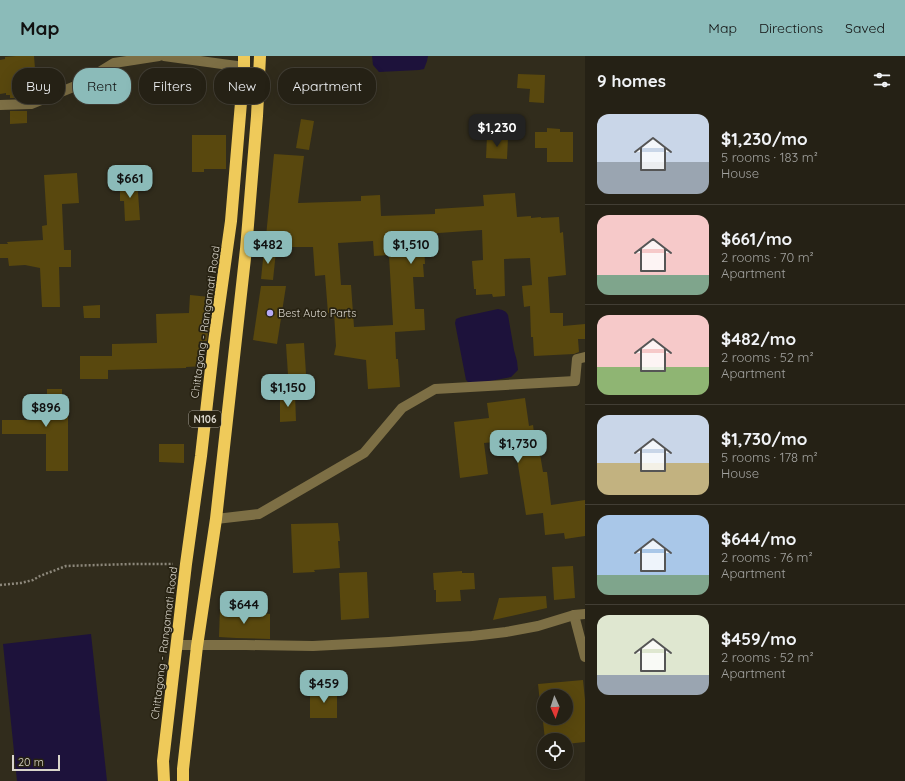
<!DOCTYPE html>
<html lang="en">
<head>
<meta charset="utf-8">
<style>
	:root { --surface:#252115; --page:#312e22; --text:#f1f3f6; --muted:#a3a3a0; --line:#423e34; --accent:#8bbbb9 }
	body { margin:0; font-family:Quicksand,sans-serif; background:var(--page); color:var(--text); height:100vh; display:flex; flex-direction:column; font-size:15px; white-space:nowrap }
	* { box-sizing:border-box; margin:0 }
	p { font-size:13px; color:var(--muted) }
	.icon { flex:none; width:22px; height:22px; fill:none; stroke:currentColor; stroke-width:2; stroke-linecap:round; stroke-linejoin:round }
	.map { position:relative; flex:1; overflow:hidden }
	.sheet { display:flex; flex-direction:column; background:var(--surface); width:320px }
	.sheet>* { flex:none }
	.top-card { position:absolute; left:12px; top:12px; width:380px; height:36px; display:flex; gap:8px }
	.needle { width:26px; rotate:177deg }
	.fabs { position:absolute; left:537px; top:633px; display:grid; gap:8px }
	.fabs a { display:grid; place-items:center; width:36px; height:36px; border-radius:50%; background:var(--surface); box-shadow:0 4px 16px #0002,0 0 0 1px var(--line); font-size:20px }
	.scale { position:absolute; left:12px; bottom:10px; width:48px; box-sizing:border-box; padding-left:4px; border:2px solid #d9d5cb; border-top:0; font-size:11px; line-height:14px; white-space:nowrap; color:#d9d5cb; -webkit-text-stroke:3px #272212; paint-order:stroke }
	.price { position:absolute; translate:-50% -34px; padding:0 9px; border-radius:8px; background:var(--accent); color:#111; font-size:13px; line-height:26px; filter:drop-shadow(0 1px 2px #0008) }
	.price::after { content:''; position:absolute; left:50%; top:24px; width:12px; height:9px; margin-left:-6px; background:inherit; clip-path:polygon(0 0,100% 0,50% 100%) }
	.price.on { background:#222; color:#fff }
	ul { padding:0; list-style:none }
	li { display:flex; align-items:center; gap:12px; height:100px; padding:0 12px }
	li+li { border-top:1px solid var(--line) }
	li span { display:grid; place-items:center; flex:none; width:112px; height:80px; border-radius:12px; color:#555 }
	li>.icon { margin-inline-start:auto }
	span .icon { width:48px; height:48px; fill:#fffc; stroke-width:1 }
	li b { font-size:17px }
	h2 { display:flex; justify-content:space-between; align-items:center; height:48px; padding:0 12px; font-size:17px }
	.tag { padding:0 14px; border-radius:16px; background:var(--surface); box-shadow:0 4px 16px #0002,0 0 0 1px var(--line); font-size:14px; line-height:36px }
	.tag.on { background:var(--accent); color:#111 }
	header { display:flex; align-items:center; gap:24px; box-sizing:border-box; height:56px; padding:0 20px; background:var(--accent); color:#111 }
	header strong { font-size:19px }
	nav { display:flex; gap:22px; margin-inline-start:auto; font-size:14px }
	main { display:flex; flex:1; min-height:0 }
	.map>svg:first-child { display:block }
	.water { fill:#1d123b }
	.building { fill:#59480e; fill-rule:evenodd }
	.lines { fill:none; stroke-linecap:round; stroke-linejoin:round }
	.path { stroke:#8d887b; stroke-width:2.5; stroke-dasharray:2 2; stroke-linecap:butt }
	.minor { stroke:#7d6f45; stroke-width:10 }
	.highway { stroke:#efca5a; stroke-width:12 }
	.poi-dot { fill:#b7abf7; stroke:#272212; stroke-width:1.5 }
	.labels { text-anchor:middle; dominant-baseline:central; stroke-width:3.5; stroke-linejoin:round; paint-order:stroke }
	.shield { fill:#272212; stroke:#a49f94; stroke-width:1 }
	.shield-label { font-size:10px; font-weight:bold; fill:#d9d5cb }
	.poi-label { font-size:11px; fill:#d9d5cb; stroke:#272212; text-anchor:start }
	.street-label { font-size:11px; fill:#d9d5cb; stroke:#272212 }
</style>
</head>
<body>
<header>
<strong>Map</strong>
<nav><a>Map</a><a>Directions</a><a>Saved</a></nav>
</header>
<main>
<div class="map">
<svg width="585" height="725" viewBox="0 0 585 725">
	<rect width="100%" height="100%" fill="#312c1c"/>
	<!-- water -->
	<g class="water">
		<polygon points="372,0 428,0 427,5 424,13 419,14 379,16 373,9"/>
		<path d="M 498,253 C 503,254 506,255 508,259 L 514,294 L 517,305 L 518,314 L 511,321 L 480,327 L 469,327 L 466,324 L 455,267 L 456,263 L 461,261 Z"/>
		<polygon points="91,578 107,725 17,725 3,588"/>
	</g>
	<!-- building -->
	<g class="building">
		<polygon points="16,0 34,0 37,37 27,38 27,42 10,42 10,39 6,39 6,37 0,38 0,4 5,3 5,1"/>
		<polygon points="518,18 545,19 544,47 529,46 530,33 517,32"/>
		<polygon points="10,55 27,55 27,67 10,68"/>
		<polygon points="301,63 314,65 309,94 296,92"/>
		<polygon points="547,72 560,73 560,76 573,76 573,106 547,106 547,92 535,92 535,76 547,76"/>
		<polygon points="192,79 226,79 226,113 204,113 204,116 192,116"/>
		<polygon points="487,80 508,81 507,103 486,102"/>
		<path d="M 274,98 L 304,100 L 298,147 L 361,145 L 361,140 L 380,139 L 381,160 L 435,158 L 435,153 L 484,150 L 483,139 L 515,137 L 517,161 L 531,160 L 531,162 L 541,161 L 541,162 L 559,161 L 560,177 L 563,176 L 566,219 L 548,221 L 550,257 L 563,257 L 563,270 L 585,268 L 585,283 L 578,283 L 579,296 L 574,298 L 534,300 L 533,281 L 531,281 L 530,250 L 524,251 L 522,230 L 532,229 L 530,202 L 504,203 L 505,240 L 493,241 L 492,238 L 476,239 L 476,233 L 474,233 L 472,205 L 483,204 L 482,174 L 424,178 L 425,187 L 424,188 L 425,208 L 423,208 L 424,221 L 413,221 L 415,253 L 424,253 L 425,274 L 395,276 L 396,303 L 398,303 L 400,331 L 368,333 L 366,304 L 334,299 L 336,290 L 334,256 L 328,257 L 325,219 L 315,220 L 313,191 L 265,191 ZM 373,185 L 374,200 L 389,199 L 393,269 L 354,271 L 351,229 L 341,229 L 338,187 Z"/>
		<polygon points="77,117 79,147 62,148 64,194 71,194 71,211 59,211 60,251 42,251 40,212 25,209 9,210 8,202 0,202 0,188 8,188 7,186 43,184 42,170 47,169 44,119"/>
		<polygon points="137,123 140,164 125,165 124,145 120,145 120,124"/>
		<polygon points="264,194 276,195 273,224 261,223"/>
		<polygon points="261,230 286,230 277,288 253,284"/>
		<polygon points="190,239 210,241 209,267 207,285 203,285 204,310 186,311 186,312 108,314 108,323 80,323 80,300 112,300 112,288 157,287 156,258 189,257"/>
		<polygon points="100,249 100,262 84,262 83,250"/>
		<polygon points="304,287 306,318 288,319 286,288"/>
		<polygon points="47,333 62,333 62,360 68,360 68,415 46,415 46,378 2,378 2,364 30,364 30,340 47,340"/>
		<polygon points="295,338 296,365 280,366 280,339"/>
		<polygon points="525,342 529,370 533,369 537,399 540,398 543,416 547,416 551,449 585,444 585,480 565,483 564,477 545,479 543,457 526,459 514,384 484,387 488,418 460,422 454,366 489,362 487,347"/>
		<polygon points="159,388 184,388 184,407 159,406"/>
		<polygon points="338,467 340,485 338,485 340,512 314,514 315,516 293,517 291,468"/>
		<polygon points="573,510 575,542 554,544 552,511"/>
		<polygon points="462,515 462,517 474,517 475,533 460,534 461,545 436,546 436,534 434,534 433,517"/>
		<polygon points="367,516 369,562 341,564 339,517"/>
		<polygon points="546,540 547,552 493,564 499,542"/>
		<polygon points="220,552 270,558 270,583 236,582 219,581"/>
		<path d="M 583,624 L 585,644 L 585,686 L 566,688 L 566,684 L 545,684 L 542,656 L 541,656 L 538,628 ZM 544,640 L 566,640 L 566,662 L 544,662 Z"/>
		<rect x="310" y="633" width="27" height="29"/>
	</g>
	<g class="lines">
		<!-- path -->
		<polyline class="path" points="0,529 21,527 33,524 40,520 66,510 131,508 173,508"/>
		<!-- minor -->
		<g class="minor">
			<polyline points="164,0 244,11"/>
			<polyline points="0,49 31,48 78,29 114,7 159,0"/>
			<polyline points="216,463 259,458 364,397 402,352 435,333 575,325 577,303 585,301"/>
			<polyline points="574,559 585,601"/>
			<polyline points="177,589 246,589 313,590 389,586 472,580 506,576 538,570 574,559 585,558"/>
		</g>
		<!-- highway -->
		<g class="highway">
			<polyline points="164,725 163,705 186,508 201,400 214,286 231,165 244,11 244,0"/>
			<polyline points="183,725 183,713 197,590 216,463 246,193 257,60 260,0"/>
		</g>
	</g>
	<!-- markers -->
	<circle class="poi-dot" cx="270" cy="257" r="4"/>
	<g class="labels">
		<!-- shield labels -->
		<rect class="shield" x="189" y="355" width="32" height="16" rx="3"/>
		<g class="shield-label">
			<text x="205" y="363">N106</text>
		</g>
		<!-- poi labels -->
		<g class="poi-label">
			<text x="278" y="257">Best Auto Parts</text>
		</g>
		<!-- street labels -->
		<g class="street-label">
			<text transform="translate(205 266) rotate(-82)">Chittagong - Rangamati Road</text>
			<text transform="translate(164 587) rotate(-83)">Chittagong - Rangamati Road</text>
		</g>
	</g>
</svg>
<div class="fabs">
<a><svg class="needle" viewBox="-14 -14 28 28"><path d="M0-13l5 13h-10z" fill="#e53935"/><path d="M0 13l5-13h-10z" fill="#a3a3a0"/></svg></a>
<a><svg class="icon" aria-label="locate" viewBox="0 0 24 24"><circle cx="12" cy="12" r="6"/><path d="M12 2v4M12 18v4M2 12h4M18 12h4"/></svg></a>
</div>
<div class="scale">20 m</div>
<b class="price on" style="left:497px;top:92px">$1,230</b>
<b class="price" style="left:130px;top:143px">$661</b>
<b class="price" style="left:268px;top:209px">$482</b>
<b class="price" style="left:411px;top:209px">$1,510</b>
<b class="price" style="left:288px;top:352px">$1,150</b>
<b class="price" style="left:46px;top:372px">$896</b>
<b class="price" style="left:518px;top:408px">$1,730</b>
<b class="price" style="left:244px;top:569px">$644</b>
<b class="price" style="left:324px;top:648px">$459</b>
<div class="top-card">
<a class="tag">Buy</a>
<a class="tag on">Rent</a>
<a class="tag">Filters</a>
<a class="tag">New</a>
<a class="tag">Apartment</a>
</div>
</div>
<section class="sheet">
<h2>9 homes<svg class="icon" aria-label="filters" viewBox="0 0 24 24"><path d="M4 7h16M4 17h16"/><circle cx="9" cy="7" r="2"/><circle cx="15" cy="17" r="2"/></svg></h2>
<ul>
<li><span style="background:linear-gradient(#c9d6e8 60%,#9aa5b1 0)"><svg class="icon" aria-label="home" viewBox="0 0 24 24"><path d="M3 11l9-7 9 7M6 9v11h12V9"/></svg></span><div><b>$1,230/mo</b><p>5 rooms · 183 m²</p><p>House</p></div></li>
<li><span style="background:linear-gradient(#f6c9c9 75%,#7fa58c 0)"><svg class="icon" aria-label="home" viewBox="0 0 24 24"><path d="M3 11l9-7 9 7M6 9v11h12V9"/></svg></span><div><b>$661/mo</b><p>2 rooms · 70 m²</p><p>Apartment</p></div></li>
<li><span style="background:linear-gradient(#f6c9c9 65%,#8fb573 0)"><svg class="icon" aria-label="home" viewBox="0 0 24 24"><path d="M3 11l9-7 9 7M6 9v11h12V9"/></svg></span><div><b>$482/mo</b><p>2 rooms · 52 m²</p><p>Apartment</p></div></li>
<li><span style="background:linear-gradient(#c9d6e8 60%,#c2b280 0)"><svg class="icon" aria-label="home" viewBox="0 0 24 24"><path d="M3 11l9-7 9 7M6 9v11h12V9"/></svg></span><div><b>$1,730/mo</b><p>5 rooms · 178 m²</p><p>House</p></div></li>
<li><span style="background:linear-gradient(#a9c7e8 75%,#7fa58c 0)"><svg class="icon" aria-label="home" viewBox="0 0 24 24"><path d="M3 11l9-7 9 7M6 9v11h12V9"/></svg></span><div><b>$644/mo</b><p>2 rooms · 76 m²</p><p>Apartment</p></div></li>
<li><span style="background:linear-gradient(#dfe7d0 75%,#9aa5b1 0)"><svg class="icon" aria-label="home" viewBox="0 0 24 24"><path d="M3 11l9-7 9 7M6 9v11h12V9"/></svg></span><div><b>$459/mo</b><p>2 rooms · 52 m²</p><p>Apartment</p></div></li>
</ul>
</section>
</main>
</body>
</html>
